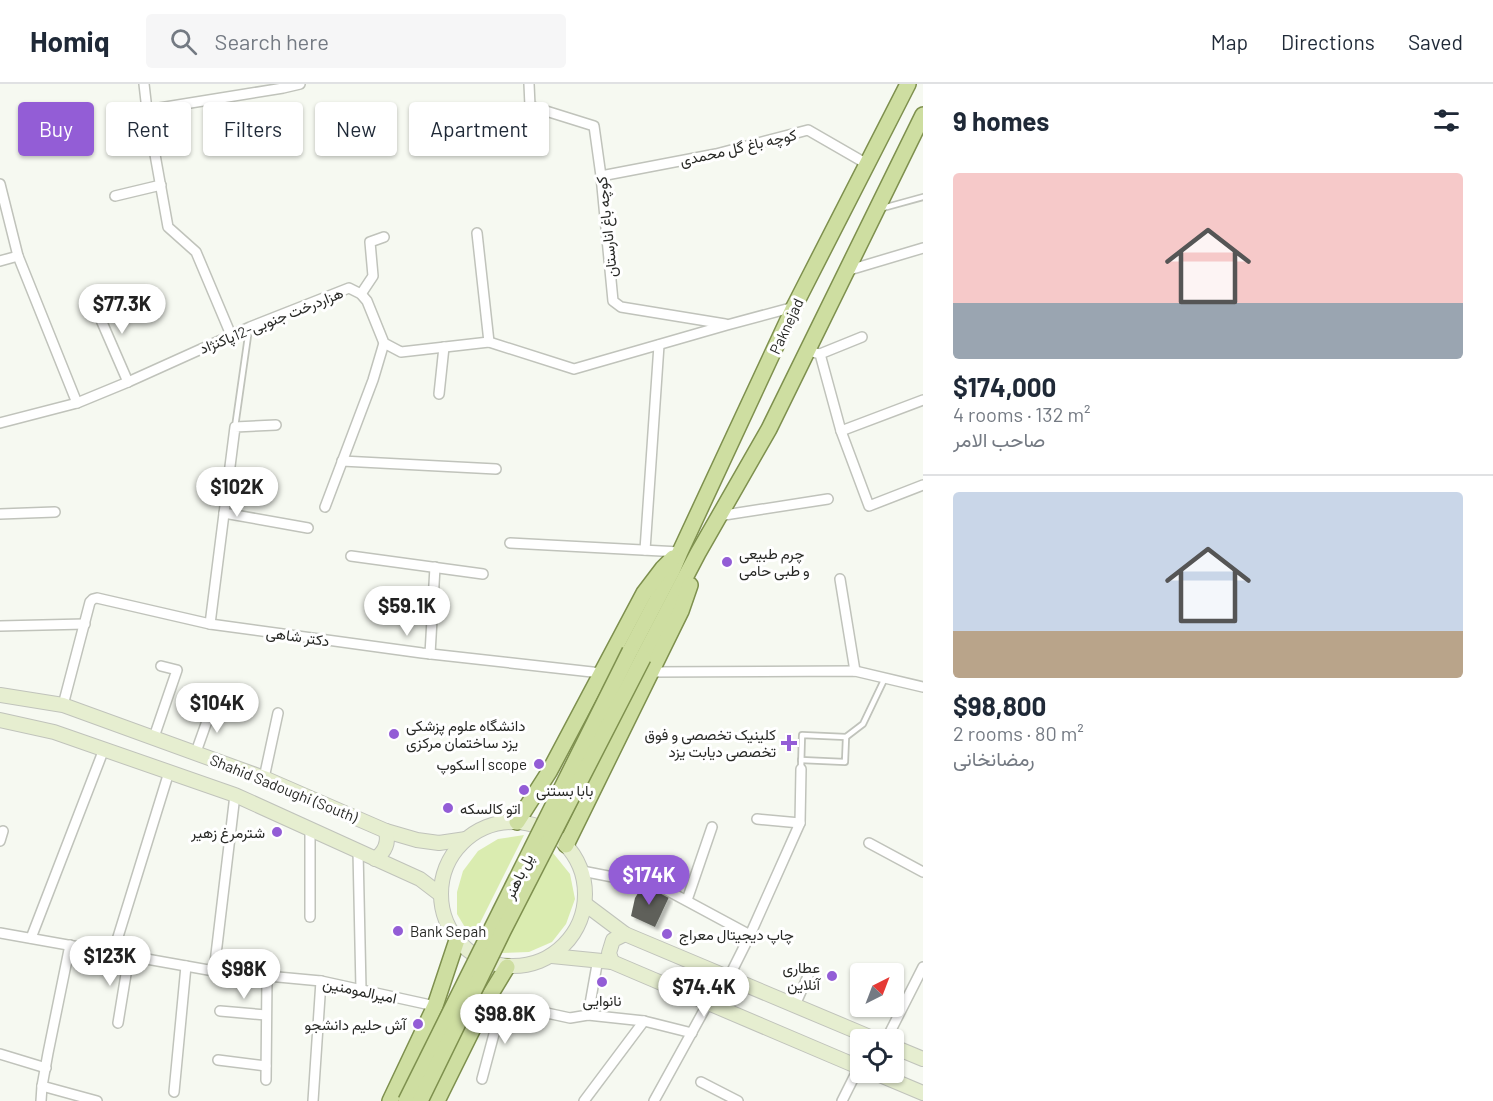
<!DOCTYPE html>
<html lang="en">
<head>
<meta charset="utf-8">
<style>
	:root { --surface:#fff; --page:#f6f6f7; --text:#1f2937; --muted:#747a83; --line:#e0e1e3; --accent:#935dd6 }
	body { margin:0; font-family:Barlow,Vazirmatn,sans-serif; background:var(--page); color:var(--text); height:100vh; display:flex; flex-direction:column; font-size:22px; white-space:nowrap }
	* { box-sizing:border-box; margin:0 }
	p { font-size:20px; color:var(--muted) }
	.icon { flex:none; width:33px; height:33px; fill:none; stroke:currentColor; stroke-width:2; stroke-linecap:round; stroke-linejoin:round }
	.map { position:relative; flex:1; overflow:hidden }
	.details { display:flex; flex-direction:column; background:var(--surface); width:570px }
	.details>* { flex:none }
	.top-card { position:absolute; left:18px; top:18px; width:570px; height:54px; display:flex; gap:12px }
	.needle { width:39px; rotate:42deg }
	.buttons { position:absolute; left:850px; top:879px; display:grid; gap:12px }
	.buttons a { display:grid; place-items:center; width:54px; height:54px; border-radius:6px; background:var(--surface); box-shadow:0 2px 4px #0004; font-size:30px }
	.price { position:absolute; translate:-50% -51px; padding:0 14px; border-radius:21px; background:#fff; color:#222; font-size:20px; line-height:39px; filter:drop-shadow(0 2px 3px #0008) }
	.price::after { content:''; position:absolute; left:50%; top:36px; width:18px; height:14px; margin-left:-9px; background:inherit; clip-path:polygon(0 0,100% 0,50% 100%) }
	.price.on { background:var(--accent); color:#fff }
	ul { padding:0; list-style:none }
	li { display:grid; align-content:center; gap:12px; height:318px; padding:0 30px }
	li+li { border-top:2px solid var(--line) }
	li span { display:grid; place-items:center; height:186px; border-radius:6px; color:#555 }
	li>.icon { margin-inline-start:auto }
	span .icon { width:108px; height:108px; fill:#fffc; stroke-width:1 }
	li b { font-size:26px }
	h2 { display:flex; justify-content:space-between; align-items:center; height:72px; padding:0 30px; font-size:26px }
	.chip { padding:0 21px; border-radius:6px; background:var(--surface); box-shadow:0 2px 4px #0004; font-size:21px; line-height:54px }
	.chip.on { background:var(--accent); color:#fff }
	header { display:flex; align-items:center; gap:36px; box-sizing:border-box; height:84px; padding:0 30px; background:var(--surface); border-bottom:2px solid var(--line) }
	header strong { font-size:28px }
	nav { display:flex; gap:33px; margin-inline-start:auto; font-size:21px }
	.search { width:420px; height:54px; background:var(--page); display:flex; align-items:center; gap:15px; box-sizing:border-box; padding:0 21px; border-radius:6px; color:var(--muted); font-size:22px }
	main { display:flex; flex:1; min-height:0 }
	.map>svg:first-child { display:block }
	.green { fill:#daecb0 }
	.building { fill:#5f615a; filter:url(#shadow) }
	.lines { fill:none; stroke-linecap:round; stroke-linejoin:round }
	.lane-casing { stroke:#c0c3bb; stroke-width:8 }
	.street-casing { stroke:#c0c3bb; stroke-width:12 }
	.secondary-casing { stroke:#c0c3bb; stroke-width:16 }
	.primary-casing { stroke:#7e904e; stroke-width:18 }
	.lane { stroke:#fff; stroke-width:4.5 }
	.street { stroke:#fff; stroke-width:9 }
	.secondary { stroke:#e6eed0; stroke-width:14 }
	.primary { stroke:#cedea1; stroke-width:15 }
	.primary-bridge-casing { stroke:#7e904e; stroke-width:18; stroke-linecap:butt }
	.primary-bridge { stroke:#cedea1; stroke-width:15 }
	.poi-dot { fill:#935dd6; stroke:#fff; stroke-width:2 }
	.labels { text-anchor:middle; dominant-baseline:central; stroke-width:6; stroke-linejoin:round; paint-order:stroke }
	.street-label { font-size:15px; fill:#282926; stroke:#fff }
	.poi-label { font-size:15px; fill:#282926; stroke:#fff; text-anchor:start }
</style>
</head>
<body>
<header>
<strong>Homiq</strong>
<div class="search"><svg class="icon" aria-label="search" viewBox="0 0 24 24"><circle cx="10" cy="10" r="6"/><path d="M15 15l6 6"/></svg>Search here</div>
<nav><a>Map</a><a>Directions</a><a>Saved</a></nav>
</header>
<main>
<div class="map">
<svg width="923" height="1017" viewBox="0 0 923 1017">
	<defs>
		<filter id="shadow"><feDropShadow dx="3.5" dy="3.5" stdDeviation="1.5" flood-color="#0004"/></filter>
	</defs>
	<rect width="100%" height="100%" fill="#f6f9f1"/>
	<!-- green -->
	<g class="green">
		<polygon points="524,751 472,855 457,830 457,808 463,787 478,767 498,755"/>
		<polygon points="553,769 570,790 575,815 566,840 552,858 529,868 500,869"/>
	</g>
	<!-- building -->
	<polygon class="building" points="643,801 669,813 655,843 631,832 635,814"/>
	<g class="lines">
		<!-- lane casing -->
		<g class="lane-casing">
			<g id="lane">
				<polyline points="883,124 923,113"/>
				<polyline points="235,343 249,245"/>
				<polyline points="801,676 845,678 846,653"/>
				<polyline points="801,685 802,651 846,653 863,640 885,594"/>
			</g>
		</g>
		<!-- street casing -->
		<g class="street-casing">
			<g id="street">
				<polyline points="144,0 147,26 168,143 196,168 231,251"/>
				<polyline points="529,0 530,22 594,42 601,92 613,217 621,223 725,240"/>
				<polyline points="147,26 283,4 300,0"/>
				<polyline points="601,92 716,70 808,46 867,80"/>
				<polyline points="0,100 18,172 77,319"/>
				<polyline points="115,112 161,101"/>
				<polyline points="477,149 489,258"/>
				<polyline points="0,177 18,172"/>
				<polyline points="846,187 923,164"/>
				<polyline points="361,210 373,192 370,158 384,153"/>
				<polyline points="808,267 820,270 841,347 869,422 923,401"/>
				<polyline points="820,270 862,253"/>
				<polyline points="128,298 98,229 138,214"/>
				<polyline points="439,310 444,263"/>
				<polyline points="0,339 77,319 128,298 250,243 349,204 361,210 367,217 384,259 401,268 489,258 574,285 727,241 794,223"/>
				<polyline points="841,347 923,316"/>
				<polyline points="342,377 496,385"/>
				<polyline points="325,423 373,296 384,259"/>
				<polyline points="224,429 308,444"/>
				<polyline points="0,430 55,428"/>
				<polyline points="718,432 828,415"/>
				<polyline points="510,459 680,468"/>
				<polyline points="645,466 659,261"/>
				<polyline points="351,472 483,490"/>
				<polyline points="840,495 855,587"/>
				<polyline points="210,540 235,343 276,341"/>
				<polyline points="0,542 85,540"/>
				<polyline points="430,570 435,483"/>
				<polyline points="650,588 855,587 923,603"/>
				<polyline points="63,621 90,518 93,515 97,514 210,540 422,569 601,589"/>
				<polyline points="154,653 177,586 161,582"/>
				<polyline points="196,668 212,623"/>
				<polyline points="264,694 278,629"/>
				<polyline points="757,735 800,739"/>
				<polyline points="0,757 3,747"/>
				<polyline points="869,759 923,788"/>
				<polyline points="358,767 361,905"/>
				<polyline points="582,787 659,802 750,851"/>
				<polyline points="687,816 712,743"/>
				<polyline points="310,833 310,745"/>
				<polyline points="0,849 214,887 321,897 435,922"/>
				<polyline points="31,854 104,665"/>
				<polyline points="113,869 169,688"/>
				<polyline points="214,887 235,711"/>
				<polyline points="729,893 750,851 800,739 801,685"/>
				<polyline points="487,916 570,934 588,931 644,937 692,949"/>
				<polyline points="795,921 808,892"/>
				<polyline points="220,927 266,931"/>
				<polyline points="588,931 598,875"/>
				<polyline points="118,939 129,872"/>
				<polyline points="886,956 923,883"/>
				<polyline points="0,970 46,984"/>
				<polyline points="218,976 266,982"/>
				<polyline points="482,995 502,920"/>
				<polyline points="266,996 267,893"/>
				<polyline points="701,998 738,1017"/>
				<polyline points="42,1002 97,1017"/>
				<polyline points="174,1008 186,882"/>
				<polyline points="41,1017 42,1002 48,969 70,861"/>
				<polyline points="313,1017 321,897"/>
				<polyline points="584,1017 644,937"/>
				<polyline points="654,1017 708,919"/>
				<polyline points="842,1017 859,983"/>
			</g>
		</g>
		<!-- secondary casing -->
		<g class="secondary-casing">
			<g id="secondary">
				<polyline points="0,611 63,621 264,694 386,747 417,756 439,759 466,755"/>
				<polyline points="0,636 54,648 235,711 420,795 441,811"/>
				<circle cx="513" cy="810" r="72"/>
				<path d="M 375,775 C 385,768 389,759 386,747"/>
				<polyline points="585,820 625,850 877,956"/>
				<polyline points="552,872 612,878 861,984"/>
				<polyline points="612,878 609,869 613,856 625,850"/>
				<polyline points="894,963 923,975"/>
				<polyline points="873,988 923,1009"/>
			</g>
		</g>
		<!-- primary casing -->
		<g class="primary-casing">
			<g id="primary">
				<polyline points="630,567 672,487 680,468 794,223 908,0"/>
				<polyline points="643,574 698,469 769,345 923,31"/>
				<polyline points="517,738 549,688 644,509 663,484 673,474"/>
				<polyline points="566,761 681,527 690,501"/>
				<polyline points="390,1017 435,922 457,856"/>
				<polyline points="437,1017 487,916 507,883"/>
			</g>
		</g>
		<!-- lane -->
		<use href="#lane" class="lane"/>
		<!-- street -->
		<use href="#street" class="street"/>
		<!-- secondary -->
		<use href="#secondary" class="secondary"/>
		<!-- primary -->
		<use href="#primary" class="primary"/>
		<!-- primary-bridge casing -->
		<g class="primary-bridge-casing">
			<g id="primary-bridge">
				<polyline points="406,1017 630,567"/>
				<polyline points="420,1017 503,847 643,574"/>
			</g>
		</g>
		<!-- primary-bridge -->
		<use href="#primary-bridge" class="primary-bridge"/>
	</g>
	<!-- markers -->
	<g class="poi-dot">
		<circle cx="727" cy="478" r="6"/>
		<circle cx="394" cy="650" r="6"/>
		<path d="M786 650h6v6h6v6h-6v6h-6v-6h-6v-6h6z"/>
		<circle cx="539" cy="680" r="6"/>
		<circle cx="524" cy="706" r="6"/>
		<circle cx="448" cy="724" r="6"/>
		<circle cx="277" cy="748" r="6"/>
		<circle cx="398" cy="847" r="6"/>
		<circle cx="667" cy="850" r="6"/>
		<circle cx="832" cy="892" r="6"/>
		<circle cx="602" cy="898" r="6"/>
		<circle cx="418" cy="940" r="6"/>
	</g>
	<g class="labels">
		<!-- street labels -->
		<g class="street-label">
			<text transform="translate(738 63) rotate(-13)">کوچه باغ گل محمدی</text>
			<text transform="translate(606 143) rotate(-96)">کوچه باغ انارستان</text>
			<text transform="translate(271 236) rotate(-22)">هزاردرخت جنوبی-12پاکنژاد</text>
			<text transform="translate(786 242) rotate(-65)">Paknejad</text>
			<text transform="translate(298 552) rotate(8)">دکتر شاهی</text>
			<text transform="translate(284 704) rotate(22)">Shahid Sadoughi (South)</text>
			<text transform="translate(518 792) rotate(-64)">پل باهنر</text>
			<text transform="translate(360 906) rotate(12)">امیرالمومنین</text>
		</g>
		<!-- poi labels -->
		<g class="poi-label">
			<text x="739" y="469">چرم طبیعی<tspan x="739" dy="17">و طبی حامی</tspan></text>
			<text x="406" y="641">دانشگاه علوم پزشکی<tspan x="406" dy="17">یزد ساختمان مرکزی</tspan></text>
			<text x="776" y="650" text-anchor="end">کلینیک تخصصی و فوق<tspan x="776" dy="17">تخصصی دیابت یزد</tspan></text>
			<text x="527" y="680" text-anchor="end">اسکوپ | scope</text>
			<text x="536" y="706">بابا بستنی</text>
			<text x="460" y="724">اتو کالسکه</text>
			<text x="265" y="748" text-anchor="end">شترمرغ زهیر</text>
			<text x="410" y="847">Bank Sepah</text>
			<text x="679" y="850">چاپ دیجیتال معراج</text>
			<text x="820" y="883" text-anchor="end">عطاری<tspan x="820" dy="17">آنلاین</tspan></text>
			<text x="602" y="916" text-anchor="middle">نانوایی</text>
			<text x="406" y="940" text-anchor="end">آش حلیم دانشجو</text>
		</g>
	</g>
</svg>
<div class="buttons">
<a><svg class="needle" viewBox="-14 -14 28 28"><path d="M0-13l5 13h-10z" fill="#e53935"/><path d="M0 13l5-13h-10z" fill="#747a83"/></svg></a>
<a><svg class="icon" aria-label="locate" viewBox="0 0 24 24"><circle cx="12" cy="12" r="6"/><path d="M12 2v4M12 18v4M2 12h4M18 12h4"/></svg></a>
</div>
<b class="price" style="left:122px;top:251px">$77.3K</b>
<b class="price" style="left:237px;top:434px">$102K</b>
<b class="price" style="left:407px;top:553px">$59.1K</b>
<b class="price" style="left:217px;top:650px">$104K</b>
<b class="price on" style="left:649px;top:822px">$174K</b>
<b class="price" style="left:110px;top:903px">$123K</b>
<b class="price" style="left:244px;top:916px">$98K</b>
<b class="price" style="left:704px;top:934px">$74.4K</b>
<b class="price" style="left:505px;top:961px">$98.8K</b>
<div class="top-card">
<a class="chip on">Buy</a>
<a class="chip">Rent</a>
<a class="chip">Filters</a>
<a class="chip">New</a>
<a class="chip">Apartment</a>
</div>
</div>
<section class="details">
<h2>9 homes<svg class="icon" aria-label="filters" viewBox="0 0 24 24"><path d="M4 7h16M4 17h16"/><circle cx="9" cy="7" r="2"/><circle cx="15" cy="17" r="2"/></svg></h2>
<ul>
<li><span style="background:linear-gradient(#f6c9c9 70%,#9aa5b1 0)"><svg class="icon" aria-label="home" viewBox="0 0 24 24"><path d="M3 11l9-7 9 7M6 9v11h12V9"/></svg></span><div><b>$174,000</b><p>4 rooms · 132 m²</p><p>صاحب الامر</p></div></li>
<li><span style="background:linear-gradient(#c9d6e8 75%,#b9a48a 0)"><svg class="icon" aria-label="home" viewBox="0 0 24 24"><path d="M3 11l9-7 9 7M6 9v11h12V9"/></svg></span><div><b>$98,800</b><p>2 rooms · 80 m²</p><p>رمضانخانی</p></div></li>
</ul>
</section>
</main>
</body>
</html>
